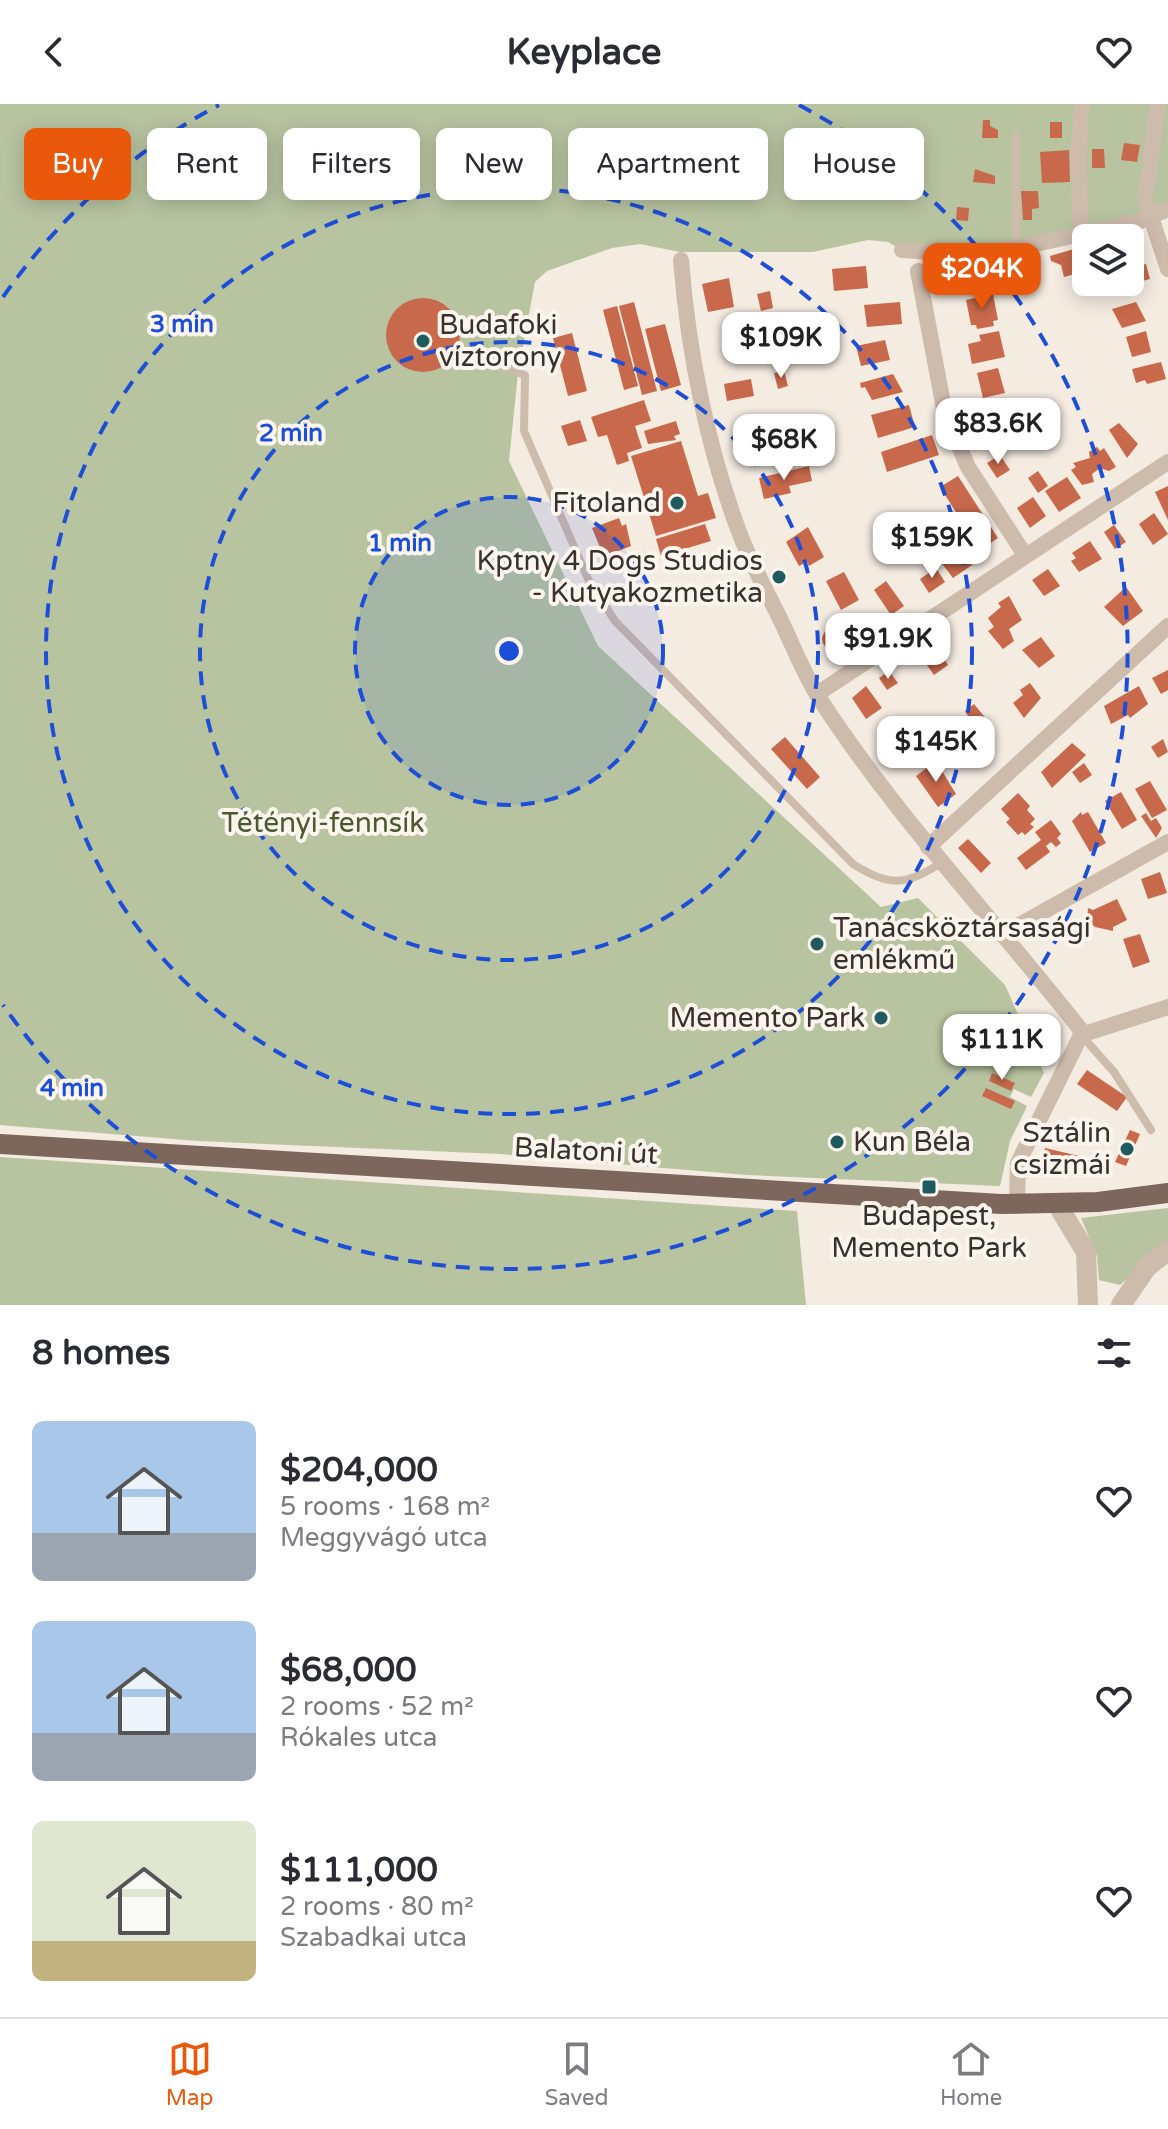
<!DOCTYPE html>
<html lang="en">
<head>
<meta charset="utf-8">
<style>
	:root { --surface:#fff; --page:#f7f7f7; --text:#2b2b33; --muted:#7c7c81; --line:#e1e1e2; --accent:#ea580c }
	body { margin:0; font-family:"Varela Round",sans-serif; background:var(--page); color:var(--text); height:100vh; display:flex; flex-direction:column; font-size:30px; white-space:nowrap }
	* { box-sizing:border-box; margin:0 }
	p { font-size:26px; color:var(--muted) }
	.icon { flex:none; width:44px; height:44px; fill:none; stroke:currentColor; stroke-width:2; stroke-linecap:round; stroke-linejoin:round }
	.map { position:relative; height:1201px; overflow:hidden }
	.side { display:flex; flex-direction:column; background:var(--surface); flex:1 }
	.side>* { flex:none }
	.hud { position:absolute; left:24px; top:24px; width:1120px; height:72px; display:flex; gap:16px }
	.buttons { position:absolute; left:1072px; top:120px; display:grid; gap:16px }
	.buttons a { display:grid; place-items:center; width:72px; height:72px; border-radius:12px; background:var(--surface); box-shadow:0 4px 20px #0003; font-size:40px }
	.price { position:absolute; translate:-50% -68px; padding:0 18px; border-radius:16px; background:#fff; color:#222; font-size:26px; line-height:52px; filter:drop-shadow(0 2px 4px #0008) }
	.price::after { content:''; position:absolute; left:50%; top:48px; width:24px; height:18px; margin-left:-12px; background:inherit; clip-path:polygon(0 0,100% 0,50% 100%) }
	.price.active { background:var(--accent); color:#fff }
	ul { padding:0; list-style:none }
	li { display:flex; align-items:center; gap:24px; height:200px; padding:0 32px }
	li span { display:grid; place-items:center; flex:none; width:224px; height:160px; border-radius:12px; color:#555 }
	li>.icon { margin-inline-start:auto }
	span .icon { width:96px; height:96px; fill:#fffc; stroke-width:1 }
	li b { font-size:34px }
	h2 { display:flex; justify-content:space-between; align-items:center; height:96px; padding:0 32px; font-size:34px }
	.chip { padding:0 28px; border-radius:12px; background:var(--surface); box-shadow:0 4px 20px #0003; font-size:28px; line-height:72px }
	.chip.active { background:var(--accent); color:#fff }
	header { display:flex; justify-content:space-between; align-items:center; height:104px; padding:0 32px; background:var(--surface); font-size:36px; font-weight:700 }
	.tabs { display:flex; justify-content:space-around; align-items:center; height:112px; border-top:2px solid var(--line); background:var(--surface); font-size:22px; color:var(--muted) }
	.tabs a { display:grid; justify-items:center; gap:4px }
	.tabs .active { color:var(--accent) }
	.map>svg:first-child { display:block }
	.green { fill:#b8c4a0 }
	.building { fill:#c8694b }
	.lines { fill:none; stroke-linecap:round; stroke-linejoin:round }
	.service { stroke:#cdbbac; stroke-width:8 }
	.minor { stroke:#cdbbac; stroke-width:16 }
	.tertiary { stroke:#cdbbac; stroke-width:20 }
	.primary { stroke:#7d675c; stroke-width:20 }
	.ring { fill:none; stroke:#1d4ed8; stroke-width:4; stroke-dasharray:14 10 }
	.poi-dot { fill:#1f5a5e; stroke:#fbf5ee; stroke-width:3 }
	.labels { text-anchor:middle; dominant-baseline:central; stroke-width:8; stroke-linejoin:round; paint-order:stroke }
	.poi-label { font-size:28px; fill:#3b302b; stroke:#fbf5ee; text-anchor:end }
	.park-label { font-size:28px; fill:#4a5a2e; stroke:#fbf5ee }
	.street-label { font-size:28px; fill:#3b302b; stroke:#fbf5ee }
	.centre { fill:#1d4ed8; stroke:#fbf5ee; stroke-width:4 }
	.ring-label { font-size:24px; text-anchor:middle; font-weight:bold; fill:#1d4ed8; stroke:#fbf5ee; stroke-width:8; stroke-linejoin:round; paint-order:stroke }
</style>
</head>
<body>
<header><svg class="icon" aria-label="back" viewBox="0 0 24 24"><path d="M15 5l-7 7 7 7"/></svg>Keyplace<svg class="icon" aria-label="heart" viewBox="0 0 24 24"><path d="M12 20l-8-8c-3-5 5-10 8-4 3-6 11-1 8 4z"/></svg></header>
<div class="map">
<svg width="1168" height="1201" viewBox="0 0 1168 1201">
	<rect width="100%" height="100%" fill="#f4ebe1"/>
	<!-- green -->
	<g class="green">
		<polygon points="0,0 1168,0 1168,105 1026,142 902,146 888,138 868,136 813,148 680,148 640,140 612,144 547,167 535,178 518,269 509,357 598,542 881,803 918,794 1005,881 1044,969 1031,993 1014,985 1010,993 1027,1002 1010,1037 1000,1082 746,1071 500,1050 198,1037 0,1021"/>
		<polygon points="0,1053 797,1107 806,1201 0,1201"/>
		<polygon points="1168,1104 1168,1138 1120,1181 1099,1176 1097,1152 1081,1114"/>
	</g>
	<!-- building -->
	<g class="building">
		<polygon points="983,16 990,16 990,22 998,26 998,34 982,34"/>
		<rect x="1050" y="18" width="12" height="16"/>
		<polygon points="1124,39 1140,41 1137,58 1121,56"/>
		<polygon points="1092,45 1104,45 1105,64 1092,64"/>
		<polygon points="1069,46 1070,78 1042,79 1040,48"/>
		<polygon points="975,65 995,72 995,80 973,78"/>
		<polygon points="1021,87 1038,87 1039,104 1032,105 1032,116 1023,116"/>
		<polygon points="957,103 969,104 968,117 956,116"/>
		<polygon points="1139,135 1143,150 1138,151 1141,161 1146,160 1150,175 1128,181 1130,138"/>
		<polygon points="1081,143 1086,162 1086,177 1075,170 1064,173 1061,161 1051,157 1050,152"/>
		<polygon points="1019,157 1022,176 995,180 992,161"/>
		<polygon points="866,162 868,184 834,187 832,165"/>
		<polygon points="729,174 734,203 708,208 702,180"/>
		<polygon points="770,187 773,204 761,207 757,190"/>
		<polygon points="993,190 998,216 993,217 994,222 977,225 976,221 971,221 966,196"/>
		<circle cx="423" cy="231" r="37"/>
		<polygon points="634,198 657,287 642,291 619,202"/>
		<polygon points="900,198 902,220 867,223 864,201"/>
		<polygon points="1136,198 1146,217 1122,224 1112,205"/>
		<polygon points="617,202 638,282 624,286 603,206"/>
		<polygon points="768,213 774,242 752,246 746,218"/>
		<polygon points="665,220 681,281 661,287 645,225"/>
		<polygon points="999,227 1005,253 972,260 968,240 981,237 979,231"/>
		<polygon points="1146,227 1151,248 1132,253 1126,233"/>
		<polygon points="572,229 587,287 568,292 553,234"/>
		<polygon points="885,236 890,256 861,262 856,242"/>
		<polygon points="1161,258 1166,275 1147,280 1145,276 1136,279 1132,265"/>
		<polygon points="998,264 1005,289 983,294 977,269"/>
		<polygon points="784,267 788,282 778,285 774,269"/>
		<polygon points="893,270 903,288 872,296 865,283 861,284 860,279"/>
		<polygon points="751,275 754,292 727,297 724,280"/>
		<polygon points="644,296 651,317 635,322 642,344 627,349 629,357 617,361 607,331 598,333 591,313"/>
		<polygon points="909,301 915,323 878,334 871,311"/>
		<polygon points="1008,301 1012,314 989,320 986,308"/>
		<polygon points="580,316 587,337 568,342 561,322"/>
		<polygon points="676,317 680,330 674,332 676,336 648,340 644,327"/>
		<polygon points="771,318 779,345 751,353 743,326"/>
		<polygon points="1119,319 1138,340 1127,354 1109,326"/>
		<polygon points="932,331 939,351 887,368 881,348"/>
		<polygon points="681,337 698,392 708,389 716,414 656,432 631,352"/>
		<polygon points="1097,343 1100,347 1104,344 1116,363 1109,367 1100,364 1092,370 1094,378 1082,381 1071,366 1076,363 1073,359 1090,354 1089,348"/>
		<polygon points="1000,351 1010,366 997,374 987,359"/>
		<polygon points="809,362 812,377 789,382 791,389 764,395 759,374"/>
		<polygon points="1038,367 1048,382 1038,389 1028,374"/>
		<polygon points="958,372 998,434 980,446 940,383"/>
		<polygon points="1067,373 1081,394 1059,408 1045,387"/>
		<polygon points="1168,382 1168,416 1155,388"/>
		<polygon points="1033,393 1046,412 1030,424 1017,404"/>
		<polygon points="927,408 931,415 937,411 971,456 972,461 953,474 911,419"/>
		<polygon points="1154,409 1168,430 1153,441 1139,420"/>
		<polygon points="619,414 622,422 626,420 631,442 604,453 592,424"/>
		<polygon points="705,420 711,437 661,452 656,435"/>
		<polygon points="1114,421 1126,438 1115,445 1104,428"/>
		<polygon points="808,423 824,453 809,462 807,458 799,462 786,438"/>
		<polygon points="1090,437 1102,455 1079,468 1071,457 1076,454 1072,449"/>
		<polygon points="936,464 945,478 929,489 920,475"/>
		<polygon points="1048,465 1060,482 1044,492 1032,476"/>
		<polygon points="844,468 859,496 841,506 826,477"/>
		<polygon points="886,477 904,502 891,511 874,486"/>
		<polygon points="1126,483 1143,507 1123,522 1104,503"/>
		<polygon points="1009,492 1022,516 1009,525 1014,537 1003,545 988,527 994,523 988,514 1001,503 998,499"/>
		<circle cx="832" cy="535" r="10"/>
		<polygon points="1041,533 1055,552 1039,564 1022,546"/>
		<polygon points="934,540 948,561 934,571 919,550"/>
		<polygon points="1168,566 1168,586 1161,590 1152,574"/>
		<polygon points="889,567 898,579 887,586 879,574"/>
		<polygon points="1030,579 1041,594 1024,614 1013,599 1023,591 1020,586"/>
		<polygon points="866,582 882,604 866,615 852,594"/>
		<polygon points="1139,582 1148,600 1130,614 1128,611 1111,620 1104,602"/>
		<polygon points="974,600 992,622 979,631 965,607"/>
		<polygon points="900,619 912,635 890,650 878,634"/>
		<polygon points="785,633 820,673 807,685 771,645"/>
		<polygon points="1163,635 1168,648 1158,654 1151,643"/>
		<polygon points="1072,639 1086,651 1052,684 1041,668"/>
		<polygon points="936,657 956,690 938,703 916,672"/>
		<polygon points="1084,659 1092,671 1080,679 1072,668"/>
		<polygon points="1150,677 1167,706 1152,714 1135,685"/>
		<polygon points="1121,688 1137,716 1122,725 1105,697"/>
		<polygon points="1018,689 1030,702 1027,706 1035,715 1030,720 1034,723 1025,731 1022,728 1018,731 1006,718 1010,715 1001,705"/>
		<polygon points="1081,708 1082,711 1088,708 1106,739 1090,748 1072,717"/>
		<polygon points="1146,709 1151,717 1156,714 1162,724 1156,734 1141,712"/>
		<polygon points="1051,716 1061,730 1057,734 1061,739 1056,743 1051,738 1046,742 1050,748 1026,766 1017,754 1041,736 1035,728"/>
		<polygon points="968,735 991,759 981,769 958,744"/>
		<polygon points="1160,768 1167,789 1148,795 1141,775"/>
		<polygon points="1117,795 1127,816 1113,823 1113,827 1095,823 1087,816 1088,804 1093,806"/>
		<polygon points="1140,830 1150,858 1133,864 1123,835"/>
		<polygon points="1087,966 1127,993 1117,1007 1077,980"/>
		<polygon points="992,969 1015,979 1011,987 989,977"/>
		<polygon points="986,984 1015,997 1011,1005 982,992"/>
		<polygon points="1130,1026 1140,1030 1126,1062 1115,1058"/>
		<polygon points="1045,1044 1092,1055 1088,1072 1042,1060"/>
	</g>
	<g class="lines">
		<!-- service -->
		<g class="service">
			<polyline points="1016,31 1016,143"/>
			<path d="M 456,246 L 525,271 L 524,327 L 589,477 L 615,517 L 853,760 C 889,783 905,782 941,759"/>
			<polyline points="1081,931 1114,968 1151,1026"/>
		</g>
		<!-- minor -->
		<g class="minor">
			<polyline points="1158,0 1145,95 1168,165"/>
			<polyline points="1081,129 1078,53 1082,0"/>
			<polyline points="902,146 967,150 1026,142 1138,118 1168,105"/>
			<path d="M 681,156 C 688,248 708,347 741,433 C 753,463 769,492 783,521 C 794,544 804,570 818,592 C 894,711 993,814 1080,925 L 1081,931"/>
			<polyline points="918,167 945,310 968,363 1025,451"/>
			<polyline points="817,590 1168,358"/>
			<polyline points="928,743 1168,522"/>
			<polyline points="1005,829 1168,738"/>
			<polyline points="1081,931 1168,903"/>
			<polyline points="1017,1100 1018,1059 1081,931"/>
		</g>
		<!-- tertiary -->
		<g class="tertiary">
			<polyline points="1057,1100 1086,1148 1088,1201"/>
			<polyline points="1121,1201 1147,1163 1168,1147"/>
		</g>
		<!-- primary -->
		<polyline class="primary" points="0,1040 1001,1100 1098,1098 1168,1089"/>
	</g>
	<!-- distance rings -->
	<circle cx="509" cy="547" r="154" fill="#1d4ed8" fill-opacity=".12"/>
	<g class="ring">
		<circle cx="509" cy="547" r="154"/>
		<circle cx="509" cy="547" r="309"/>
		<circle cx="509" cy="547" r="463"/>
		<path d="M3 193A618 618 0 0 1 219 1M799 1A618 618 0 1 1 3 901"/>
	</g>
	<!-- markers -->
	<g class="poi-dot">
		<circle cx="423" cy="237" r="8"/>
		<circle cx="677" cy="399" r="8"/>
		<circle cx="779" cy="473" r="8"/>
		<circle cx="817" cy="840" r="8"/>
		<circle cx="881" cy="914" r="8"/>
		<circle cx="837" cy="1038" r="8"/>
		<circle cx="1127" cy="1045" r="8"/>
		<rect x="921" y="1075" width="16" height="16" rx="4"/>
	</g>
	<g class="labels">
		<!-- poi labels -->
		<g class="poi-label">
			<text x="439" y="221" text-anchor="start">Budafoki<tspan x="439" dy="32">víztorony</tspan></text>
			<text x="661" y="399">Fitoland</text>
			<text x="763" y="457">Kptny 4 Dogs Studios<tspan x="763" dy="32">- Kutyakozmetika</tspan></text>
			<text x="833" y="824" text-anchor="start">Tanácsköztársasági<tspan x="833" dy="32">emlékmű</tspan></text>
			<text x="865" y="914">Memento Park</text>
			<text x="1111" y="1029">Sztálin<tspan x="1111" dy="32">csizmái</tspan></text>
			<text x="853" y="1038" text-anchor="start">Kun Béla</text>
			<text x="929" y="1112" text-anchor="middle">Budapest,<tspan x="929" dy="32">Memento Park</tspan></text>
		</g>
		<!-- park labels -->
		<g class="park-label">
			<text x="323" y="719">Tétényi-fennsík</text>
		</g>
		<!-- street labels -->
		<g class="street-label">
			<text transform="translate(586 1047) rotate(3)">Balatoni út</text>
		</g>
	</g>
	<circle cx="509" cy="547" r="12" class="centre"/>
	<g class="ring-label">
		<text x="182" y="228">3 min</text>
		<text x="291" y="337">2 min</text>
		<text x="400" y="447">1 min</text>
		<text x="72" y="992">4 min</text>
	</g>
</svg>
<div class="buttons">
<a><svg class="icon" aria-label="layers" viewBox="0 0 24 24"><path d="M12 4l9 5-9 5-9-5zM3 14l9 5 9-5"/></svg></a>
</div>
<b class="price active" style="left:982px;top:207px">$204K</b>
<b class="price" style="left:781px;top:276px">$109K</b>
<b class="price" style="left:998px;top:362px">$83.6K</b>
<b class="price" style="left:784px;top:378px">$68K</b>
<b class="price" style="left:932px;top:476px">$159K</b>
<b class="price" style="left:888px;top:577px">$91.9K</b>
<b class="price" style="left:936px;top:680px">$145K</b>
<b class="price" style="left:1002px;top:978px">$111K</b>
<div class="hud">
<a class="chip active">Buy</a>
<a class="chip">Rent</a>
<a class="chip">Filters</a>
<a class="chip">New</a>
<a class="chip">Apartment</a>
<a class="chip">House</a>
</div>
</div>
<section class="side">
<h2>8 homes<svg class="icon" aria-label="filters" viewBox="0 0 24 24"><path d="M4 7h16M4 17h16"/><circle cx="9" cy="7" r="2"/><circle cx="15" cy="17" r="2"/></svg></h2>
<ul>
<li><span style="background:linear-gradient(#a9c7e8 70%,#9aa5b1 0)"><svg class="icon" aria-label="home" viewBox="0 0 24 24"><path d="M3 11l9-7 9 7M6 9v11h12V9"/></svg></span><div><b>$204,000</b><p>5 rooms · 168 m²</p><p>Meggyvágó utca</p></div><svg class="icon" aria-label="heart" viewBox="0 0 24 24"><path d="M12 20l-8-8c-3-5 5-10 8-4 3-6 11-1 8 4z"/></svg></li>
<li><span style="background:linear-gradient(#a9c7e8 70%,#9aa5b1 0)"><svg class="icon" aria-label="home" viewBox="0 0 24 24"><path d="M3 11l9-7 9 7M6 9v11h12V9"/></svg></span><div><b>$68,000</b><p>2 rooms · 52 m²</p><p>Rókales utca</p></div><svg class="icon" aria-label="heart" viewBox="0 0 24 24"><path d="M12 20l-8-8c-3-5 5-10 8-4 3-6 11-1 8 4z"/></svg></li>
<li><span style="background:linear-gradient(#dfe7d0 75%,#c2b280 0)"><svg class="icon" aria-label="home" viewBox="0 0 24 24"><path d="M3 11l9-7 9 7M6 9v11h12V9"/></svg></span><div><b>$111,000</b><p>2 rooms · 80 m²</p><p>Szabadkai utca</p></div><svg class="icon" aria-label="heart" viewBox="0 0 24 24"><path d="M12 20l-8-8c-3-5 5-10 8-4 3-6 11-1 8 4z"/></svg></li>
</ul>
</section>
<nav class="tabs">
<a class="active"><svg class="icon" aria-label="map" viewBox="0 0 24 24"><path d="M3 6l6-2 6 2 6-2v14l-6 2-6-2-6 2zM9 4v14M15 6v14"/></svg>Map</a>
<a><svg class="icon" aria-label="saved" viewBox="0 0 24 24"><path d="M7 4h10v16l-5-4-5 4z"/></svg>Saved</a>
<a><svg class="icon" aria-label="home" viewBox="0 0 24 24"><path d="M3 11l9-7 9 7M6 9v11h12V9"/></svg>Home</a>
</nav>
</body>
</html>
